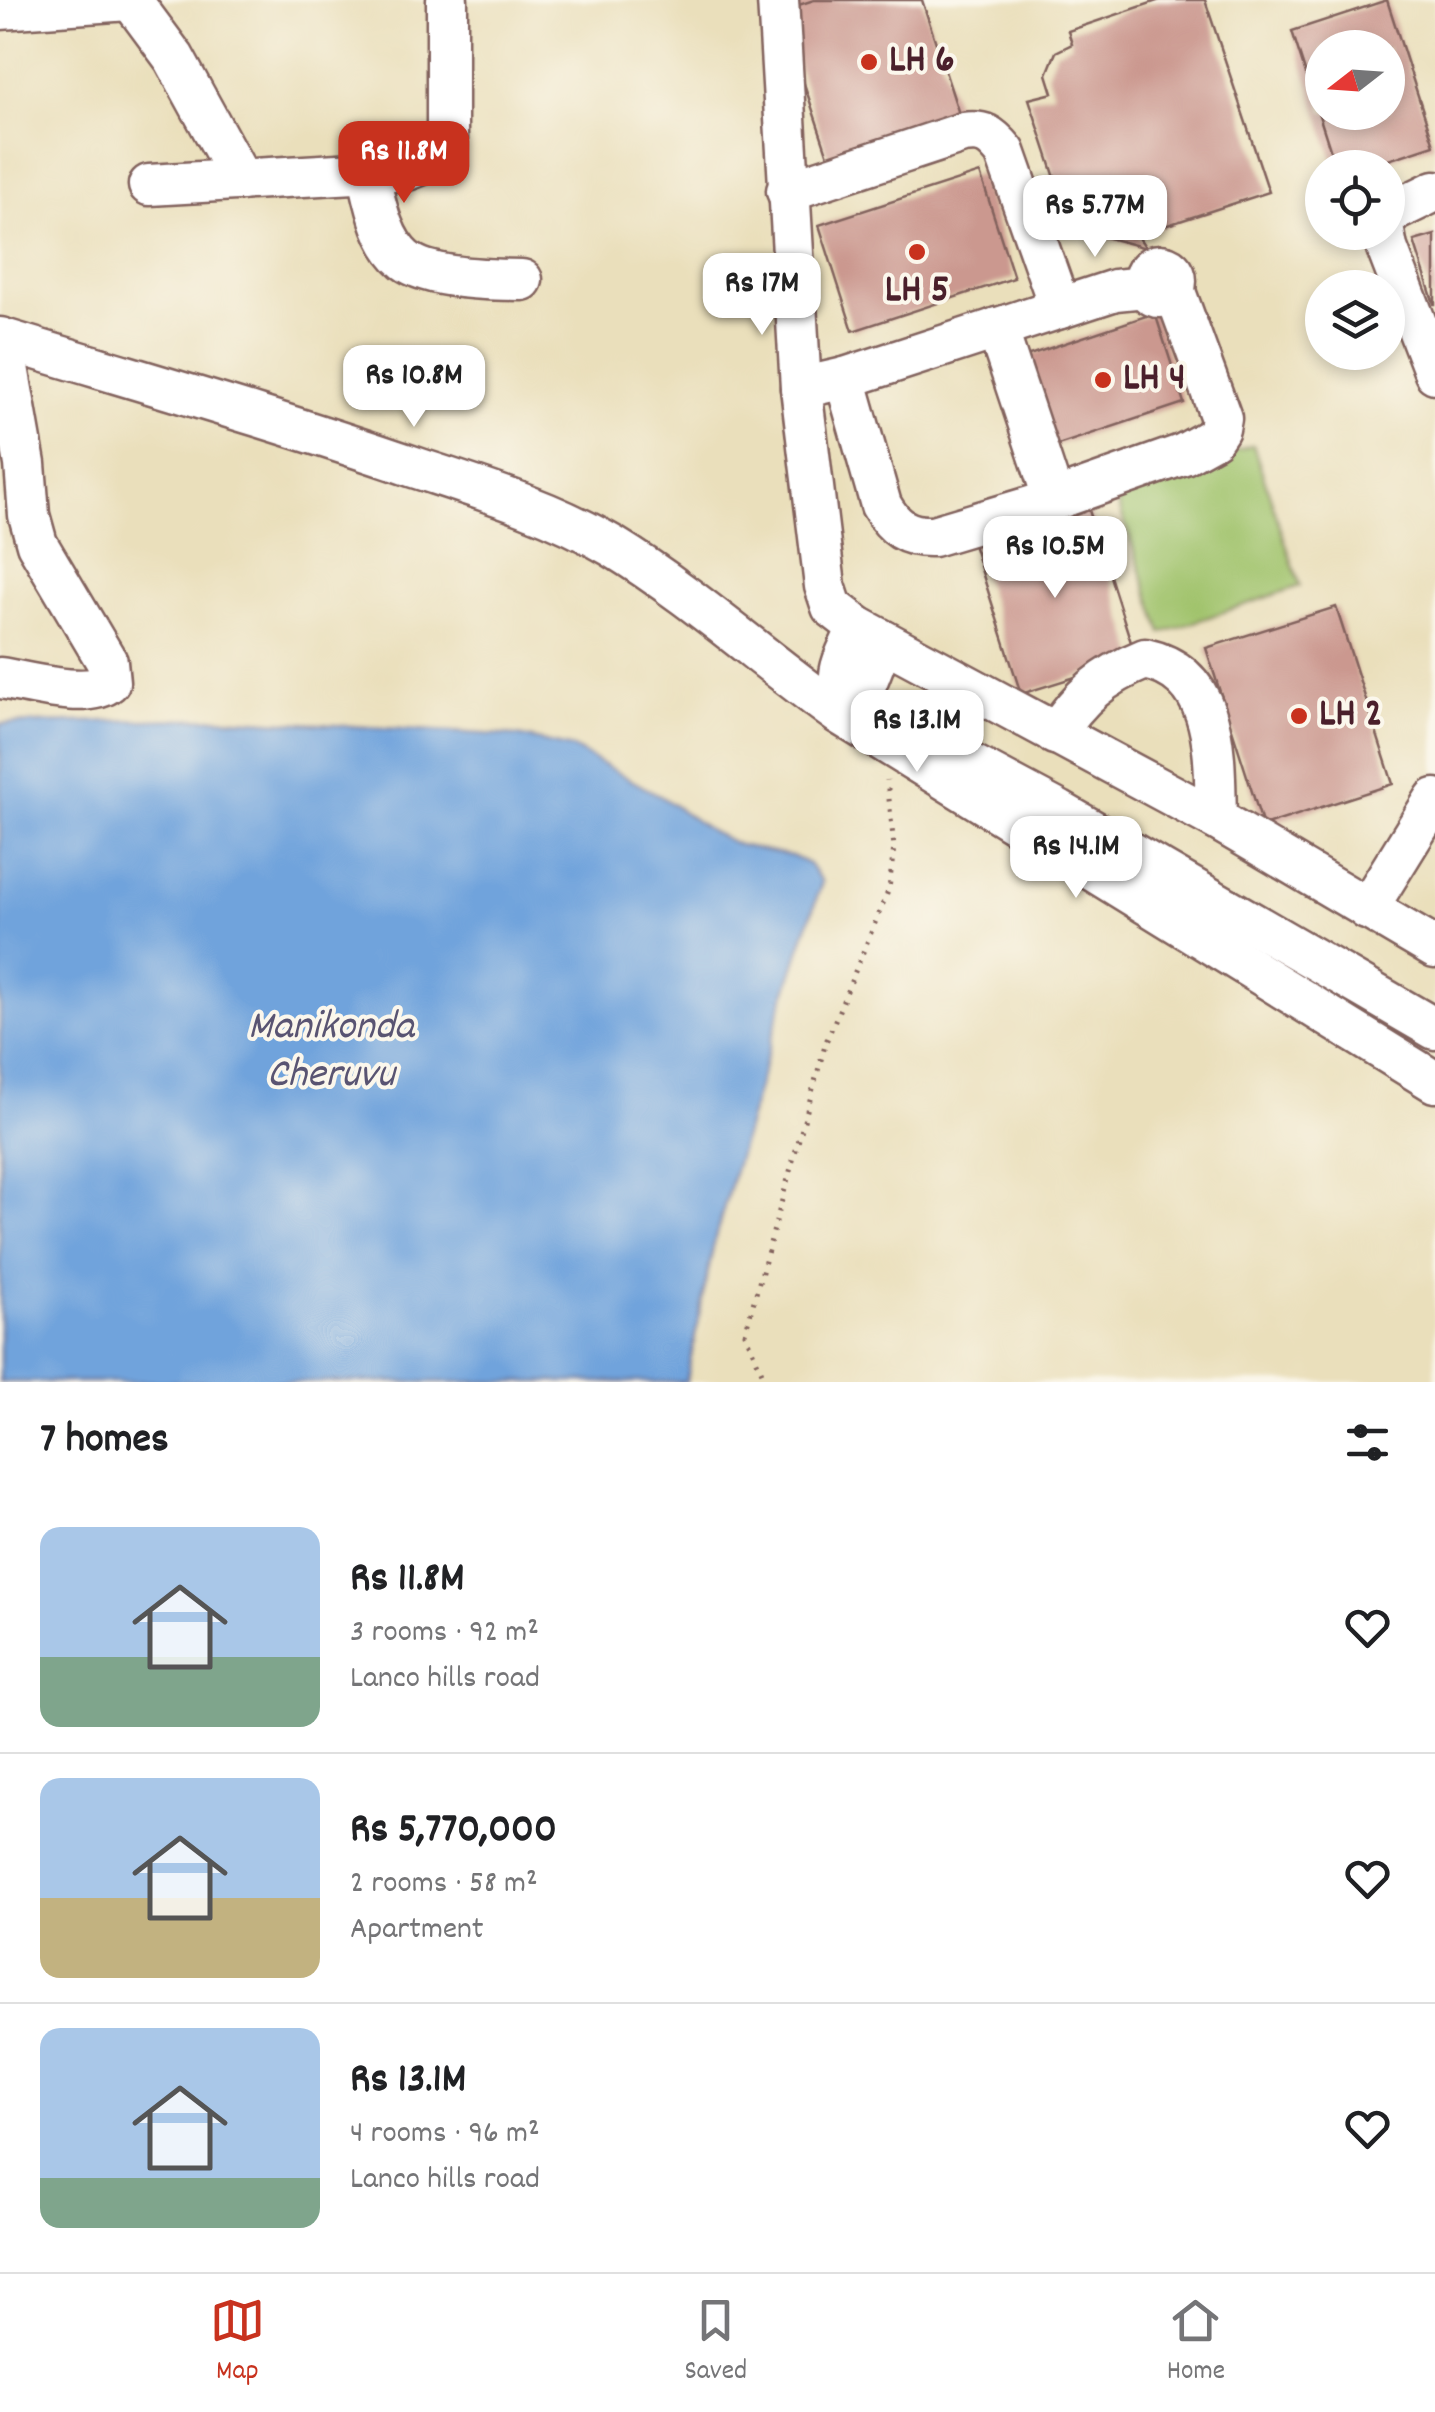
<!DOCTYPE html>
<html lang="en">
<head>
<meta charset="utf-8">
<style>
	:root { --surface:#fff; --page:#f6f6f6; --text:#202124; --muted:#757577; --line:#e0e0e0; --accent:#c8321e }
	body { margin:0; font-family:Dekko,sans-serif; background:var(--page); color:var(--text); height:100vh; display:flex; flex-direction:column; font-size:38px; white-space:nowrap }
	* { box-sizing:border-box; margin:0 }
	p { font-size:32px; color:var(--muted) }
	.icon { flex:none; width:55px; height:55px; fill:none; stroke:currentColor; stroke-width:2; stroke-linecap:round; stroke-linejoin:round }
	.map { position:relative; height:1382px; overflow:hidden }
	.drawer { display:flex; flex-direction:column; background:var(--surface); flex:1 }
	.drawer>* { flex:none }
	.needle { width:65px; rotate:253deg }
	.controls { position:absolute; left:1305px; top:30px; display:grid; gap:20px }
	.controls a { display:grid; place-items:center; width:100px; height:100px; border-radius:50%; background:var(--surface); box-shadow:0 5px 15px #0003; font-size:50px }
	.price { position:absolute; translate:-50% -85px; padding:0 22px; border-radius:20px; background:#fff; color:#222; font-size:32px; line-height:65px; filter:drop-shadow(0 2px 5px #0008) }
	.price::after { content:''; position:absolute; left:50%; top:60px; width:30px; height:22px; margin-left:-15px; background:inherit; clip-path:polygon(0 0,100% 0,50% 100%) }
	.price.active { background:var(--accent); color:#fff }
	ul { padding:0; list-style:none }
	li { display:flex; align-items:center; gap:30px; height:250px; padding:0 40px }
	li+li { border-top:2px solid var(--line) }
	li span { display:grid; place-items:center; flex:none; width:280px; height:200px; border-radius:20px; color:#555 }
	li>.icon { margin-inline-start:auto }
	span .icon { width:120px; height:120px; fill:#fffc; stroke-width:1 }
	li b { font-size:42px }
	h2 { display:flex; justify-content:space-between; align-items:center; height:120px; padding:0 40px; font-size:42px }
	.tabs { display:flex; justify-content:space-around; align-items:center; height:140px; border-top:2px solid var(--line); background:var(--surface); font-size:28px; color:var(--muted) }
	.tabs a { display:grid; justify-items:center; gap:5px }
	.tabs .active { color:var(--accent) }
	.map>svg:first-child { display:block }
	.green { fill:#a0c36c; stroke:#75714c; stroke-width:2.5 }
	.water { fill:#70a3dc; stroke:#5d6184; stroke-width:2.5 }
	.building { fill:#cb988f; fill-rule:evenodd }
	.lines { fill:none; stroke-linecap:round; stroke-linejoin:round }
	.minor-casing { stroke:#82625d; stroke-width:45 }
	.path { stroke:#82625d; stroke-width:5; stroke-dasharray:2.5 8; stroke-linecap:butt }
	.minor { stroke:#fff; stroke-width:40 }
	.poi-dot { fill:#c8321e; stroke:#fbf7ec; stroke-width:4 }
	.labels { text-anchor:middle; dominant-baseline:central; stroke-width:8; stroke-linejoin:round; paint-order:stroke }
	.poi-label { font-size:40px; font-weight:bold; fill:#4a1f2b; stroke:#fbf7ec; text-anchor:start }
	.water-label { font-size:42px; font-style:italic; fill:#595472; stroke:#fbf7ec }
</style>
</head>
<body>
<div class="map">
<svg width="1435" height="1382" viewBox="0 0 1435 1382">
	<rect width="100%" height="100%" fill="#fbf7ec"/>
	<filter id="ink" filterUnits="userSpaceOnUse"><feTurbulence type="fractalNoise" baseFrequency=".01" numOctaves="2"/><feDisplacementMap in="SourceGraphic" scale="20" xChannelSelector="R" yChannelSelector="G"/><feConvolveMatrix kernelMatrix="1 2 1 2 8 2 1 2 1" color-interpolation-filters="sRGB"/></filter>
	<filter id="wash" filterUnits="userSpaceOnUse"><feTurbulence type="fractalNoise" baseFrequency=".0048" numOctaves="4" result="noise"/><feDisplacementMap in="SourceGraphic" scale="40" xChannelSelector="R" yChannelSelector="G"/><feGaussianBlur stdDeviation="2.25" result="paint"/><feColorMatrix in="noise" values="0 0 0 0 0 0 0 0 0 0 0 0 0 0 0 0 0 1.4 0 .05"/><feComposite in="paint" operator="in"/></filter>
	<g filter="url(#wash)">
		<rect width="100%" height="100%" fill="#eadfbb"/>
		<!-- green -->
		<polygon class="green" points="1253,445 1300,586 1162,633 1114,492"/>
		<!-- water -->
		<polygon class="water" points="219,718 518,736 573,748 662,797 712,832 739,845 792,856 809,864 822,882 781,1006 714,1242 686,1382 0,1382 0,724"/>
		<g id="blocks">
			<!-- building -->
			<g class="building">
				<polygon points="814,0 922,0 959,114 828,156 780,11"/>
				<polygon points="1160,0 1205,0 1269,192 1137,235 1146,248 1105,237 1070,208 1059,190 1029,99 1053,93 1047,74 1056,52 1072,44 1068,31"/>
				<path d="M 1387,0 L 1434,145 L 1364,168 L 1336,168 L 1292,31 ZM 1322,48 L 1388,48 L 1388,112 L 1322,112 Z"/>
				<polygon points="980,173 1014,278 853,331 819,225"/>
				<polygon points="1435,235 1435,304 1434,304 1414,241"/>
				<polygon points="1155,313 1184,403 1052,447 1023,357"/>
				<polygon points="1088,507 1136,658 1021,694 973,544"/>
				<polygon points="1336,607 1393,784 1263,826 1206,648"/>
			</g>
		</g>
	</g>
	<g filter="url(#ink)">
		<use href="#blocks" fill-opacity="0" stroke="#82625d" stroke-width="2.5"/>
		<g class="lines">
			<!-- minor casing -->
			<g class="minor-casing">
				<g id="minor">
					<polyline points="131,0 174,58 241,180"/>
					<polyline points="778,0 801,388 825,586 832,607 858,627 1216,819 1435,948"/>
					<polyline points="0,9 129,0"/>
					<path d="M 368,172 C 375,201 381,240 405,260 C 430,279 492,280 522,280"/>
					<polyline points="149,185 407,170 438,158 447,147 447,0"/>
					<path d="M 787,191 L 963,133 C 984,130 991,135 1005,152 L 1060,308 L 845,378 L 801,388"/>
					<polyline points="1388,214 1435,191"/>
					<polyline points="1384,232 1387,248 1435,373"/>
					<circle cx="1160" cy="281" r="16"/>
					<polyline points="1060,308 1115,290 1145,287"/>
					<polyline points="997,328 1054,500"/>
					<path d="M 0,338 C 138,380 278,420 414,467 C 481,489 551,510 612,546 C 692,595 763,659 838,713 L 1435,1082"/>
					<path d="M 845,378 L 881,505 C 894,528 907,537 933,536 L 1054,500 L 1184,454 L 1213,438 L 1219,429 L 1221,418 L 1174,289"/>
					<path d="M 0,678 C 28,682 87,700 109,682 L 107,662 L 37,544 L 29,515 L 25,464 L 3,339"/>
					<path d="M 847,698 C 830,673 848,654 858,627"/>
					<polyline points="874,713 865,698 864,689 883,641"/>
					<path d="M 1055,734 C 1079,697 1103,676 1145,659 C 1221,675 1214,759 1216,819"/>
					<polyline points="952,754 1059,811 1435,1029"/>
					<polyline points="1367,909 1435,799"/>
				</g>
			</g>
			<!-- path -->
			<polyline class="path" points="766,1382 745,1333 826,1042 889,889 894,847 887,780"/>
			<!-- minor -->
			<use href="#minor" class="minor"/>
		</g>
	</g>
	<!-- markers -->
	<g class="poi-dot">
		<circle cx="869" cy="62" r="10"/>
		<circle cx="917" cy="252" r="10"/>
		<circle cx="1103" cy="380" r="10"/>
		<circle cx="1299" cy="716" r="10"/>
	</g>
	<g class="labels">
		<!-- poi labels -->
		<g class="poi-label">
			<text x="889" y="62">LH 6</text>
			<text x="917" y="292" text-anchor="middle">LH 5</text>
			<text x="1123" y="380">LH 4</text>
			<text x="1319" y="716">LH 2</text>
		</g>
		<!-- water labels -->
		<g class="water-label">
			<text x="331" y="1029">Manikonda<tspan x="331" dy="48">Cheruvu</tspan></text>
		</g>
	</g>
</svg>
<div class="controls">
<a><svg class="needle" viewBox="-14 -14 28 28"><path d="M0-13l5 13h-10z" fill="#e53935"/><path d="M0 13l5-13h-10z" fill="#757577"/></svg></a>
<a><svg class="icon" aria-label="locate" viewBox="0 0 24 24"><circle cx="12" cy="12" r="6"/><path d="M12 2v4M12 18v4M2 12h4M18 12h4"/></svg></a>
<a><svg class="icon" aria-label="layers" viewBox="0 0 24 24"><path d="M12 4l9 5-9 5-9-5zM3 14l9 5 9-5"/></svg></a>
</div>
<b class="price active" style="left:404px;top:206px">Rs 11.8M</b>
<b class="price" style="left:1095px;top:260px">Rs 5.77M</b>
<b class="price" style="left:762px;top:338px">Rs 17M</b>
<b class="price" style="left:414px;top:430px">Rs 10.8M</b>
<b class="price" style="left:1055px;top:601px">Rs 10.5M</b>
<b class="price" style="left:917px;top:775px">Rs 13.1M</b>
<b class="price" style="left:1076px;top:901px">Rs 14.1M</b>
</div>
<section class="drawer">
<h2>7 homes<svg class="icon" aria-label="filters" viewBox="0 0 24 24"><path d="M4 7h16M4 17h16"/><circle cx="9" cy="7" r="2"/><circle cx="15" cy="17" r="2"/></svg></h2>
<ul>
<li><span style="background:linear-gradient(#a9c7e8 65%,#7fa58c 0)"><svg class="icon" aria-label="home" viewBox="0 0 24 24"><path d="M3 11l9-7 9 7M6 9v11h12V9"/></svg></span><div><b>Rs 11.8M</b><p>3 rooms · 92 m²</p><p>Lanco hills road</p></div><svg class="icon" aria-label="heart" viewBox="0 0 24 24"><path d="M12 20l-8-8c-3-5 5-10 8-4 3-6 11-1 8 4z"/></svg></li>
<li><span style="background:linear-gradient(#a9c7e8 60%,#c2b280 0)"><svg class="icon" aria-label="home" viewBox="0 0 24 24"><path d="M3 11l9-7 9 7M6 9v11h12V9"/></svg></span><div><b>Rs 5,770,000</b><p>2 rooms · 58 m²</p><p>Apartment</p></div><svg class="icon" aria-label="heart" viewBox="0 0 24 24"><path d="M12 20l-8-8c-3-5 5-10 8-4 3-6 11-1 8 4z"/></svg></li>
<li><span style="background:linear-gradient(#a9c7e8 75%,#7fa58c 0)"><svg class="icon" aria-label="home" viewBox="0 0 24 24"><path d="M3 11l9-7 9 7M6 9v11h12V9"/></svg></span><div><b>Rs 13.1M</b><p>4 rooms · 96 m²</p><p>Lanco hills road</p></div><svg class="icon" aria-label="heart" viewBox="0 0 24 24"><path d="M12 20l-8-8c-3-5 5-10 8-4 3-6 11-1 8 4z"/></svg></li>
</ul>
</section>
<nav class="tabs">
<a class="active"><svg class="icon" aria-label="map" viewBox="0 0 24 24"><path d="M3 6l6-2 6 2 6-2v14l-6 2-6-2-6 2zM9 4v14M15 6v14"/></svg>Map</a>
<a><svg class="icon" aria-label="saved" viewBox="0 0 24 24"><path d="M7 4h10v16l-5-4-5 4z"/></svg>Saved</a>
<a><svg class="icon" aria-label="home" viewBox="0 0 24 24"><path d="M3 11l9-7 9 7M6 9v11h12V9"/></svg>Home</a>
</nav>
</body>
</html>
